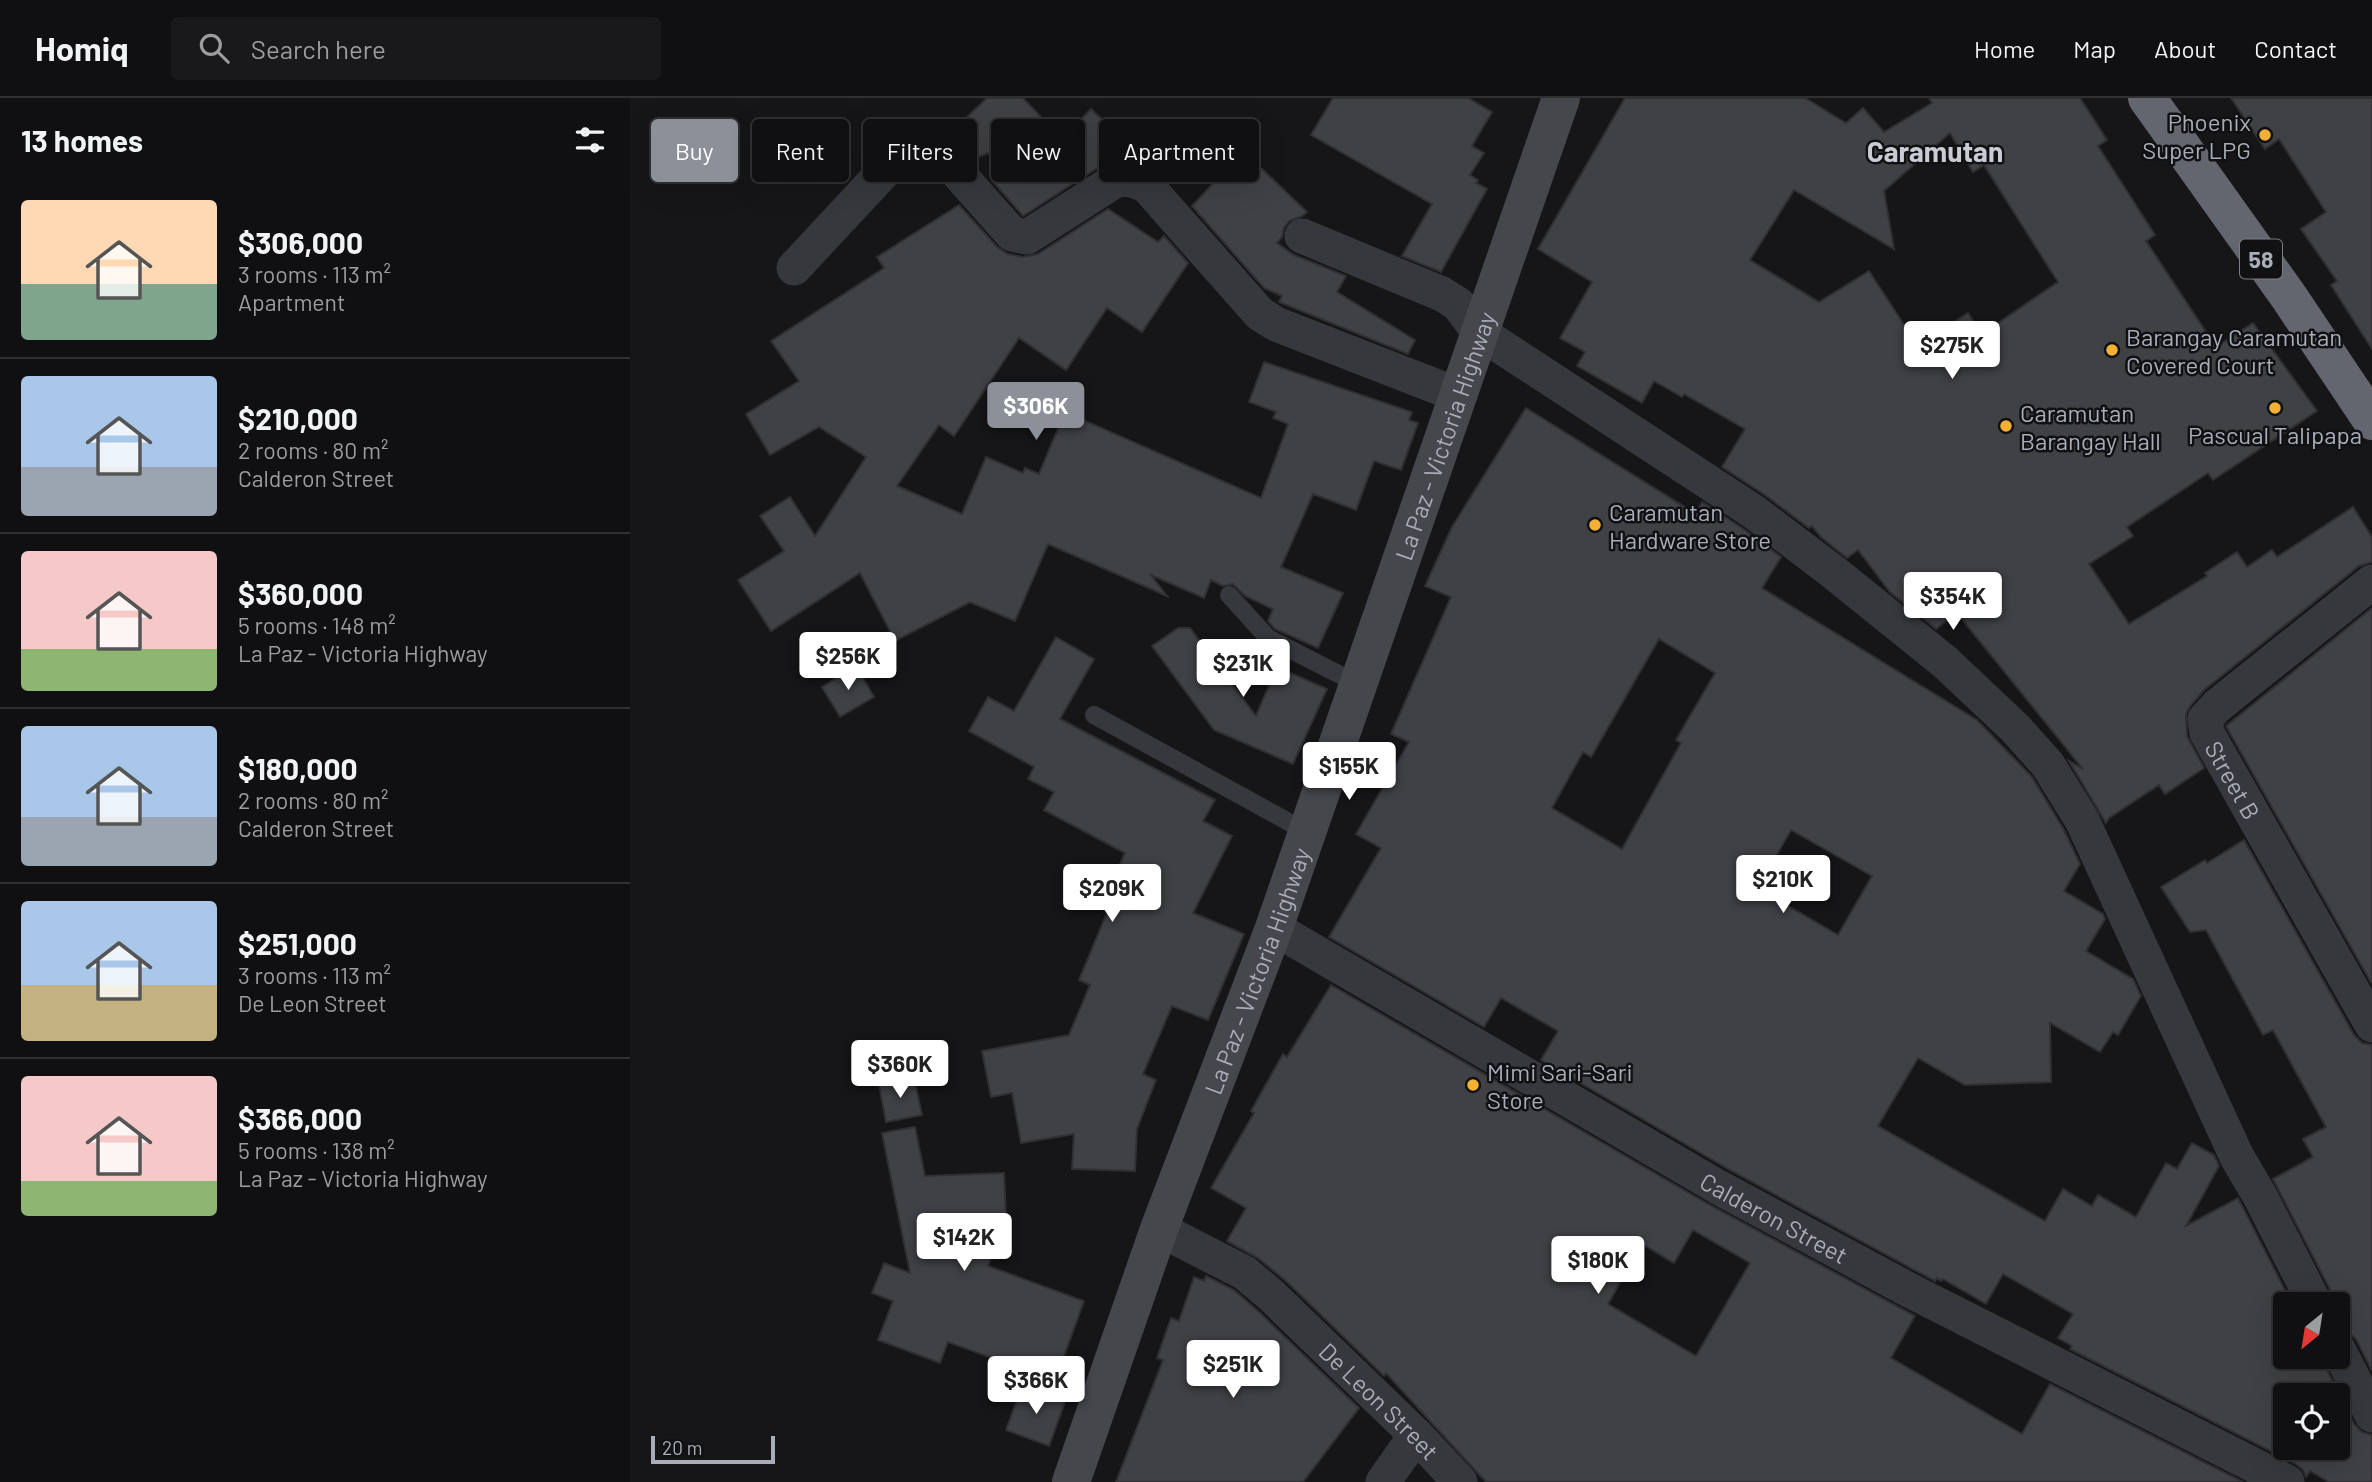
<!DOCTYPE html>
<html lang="en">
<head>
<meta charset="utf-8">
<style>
	:root { --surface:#101012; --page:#19191b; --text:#f1f3f6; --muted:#9c9d9f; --line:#303032; --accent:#8c9099 }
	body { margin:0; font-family:Barlow,sans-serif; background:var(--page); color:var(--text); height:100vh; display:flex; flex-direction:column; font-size:26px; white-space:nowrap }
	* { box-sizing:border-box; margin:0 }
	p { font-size:23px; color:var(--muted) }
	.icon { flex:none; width:38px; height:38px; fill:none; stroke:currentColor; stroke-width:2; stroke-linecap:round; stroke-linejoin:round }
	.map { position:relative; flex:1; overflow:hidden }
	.panel { display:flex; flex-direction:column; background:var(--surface); width:630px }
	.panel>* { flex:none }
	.guide { position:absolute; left:21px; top:21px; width:665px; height:63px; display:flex; gap:14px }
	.needle { width:46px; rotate:210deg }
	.tools { position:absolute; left:1643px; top:1194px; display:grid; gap:14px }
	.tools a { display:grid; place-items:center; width:77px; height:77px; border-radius:7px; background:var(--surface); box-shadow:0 7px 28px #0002,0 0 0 2px var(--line); font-size:35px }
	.scale { position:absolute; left:21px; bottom:18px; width:124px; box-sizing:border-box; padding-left:7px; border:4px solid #a8adb8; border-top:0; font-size:19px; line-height:24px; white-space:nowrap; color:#a8adb8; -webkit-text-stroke:5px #111113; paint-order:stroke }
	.price { position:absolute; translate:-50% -60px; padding:0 16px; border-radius:7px; background:#fff; color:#222; font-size:23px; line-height:46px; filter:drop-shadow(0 2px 4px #0008) }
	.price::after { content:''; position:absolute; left:50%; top:42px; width:21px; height:16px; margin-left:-10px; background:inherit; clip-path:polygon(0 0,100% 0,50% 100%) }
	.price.current { background:var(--accent); color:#fff }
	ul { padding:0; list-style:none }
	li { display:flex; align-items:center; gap:21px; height:175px; padding:0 21px }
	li+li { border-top:2px solid var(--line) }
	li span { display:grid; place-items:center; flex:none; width:196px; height:140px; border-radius:7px; color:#555 }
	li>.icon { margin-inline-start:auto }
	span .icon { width:84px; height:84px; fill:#fffc; stroke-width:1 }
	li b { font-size:30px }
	h2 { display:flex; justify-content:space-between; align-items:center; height:84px; padding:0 21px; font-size:30px }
	.tag { padding:0 24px; border-radius:7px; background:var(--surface); box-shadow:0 7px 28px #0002,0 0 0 2px var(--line); font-size:24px; line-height:63px }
	.tag.current { background:var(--accent); color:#fff }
	header { display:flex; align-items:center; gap:42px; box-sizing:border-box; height:98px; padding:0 35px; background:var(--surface); border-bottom:2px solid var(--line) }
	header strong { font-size:33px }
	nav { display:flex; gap:38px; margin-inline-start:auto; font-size:24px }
	.search { width:490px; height:63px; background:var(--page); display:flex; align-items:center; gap:18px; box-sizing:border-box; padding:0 24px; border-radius:7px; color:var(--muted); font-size:26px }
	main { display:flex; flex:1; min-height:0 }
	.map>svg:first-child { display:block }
	.building { fill:#404145; stroke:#303034; stroke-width:2; fill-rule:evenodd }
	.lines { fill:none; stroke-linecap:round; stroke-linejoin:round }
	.lane { stroke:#37383d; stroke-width:18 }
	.street { stroke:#37383d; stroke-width:35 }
	.secondary { stroke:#45474d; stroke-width:38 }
	.highway { stroke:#63666e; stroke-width:38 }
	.poi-dot { fill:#f2b134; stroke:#111113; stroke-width:2.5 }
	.labels { text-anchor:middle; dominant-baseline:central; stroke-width:5; stroke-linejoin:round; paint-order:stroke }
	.shield { fill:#111113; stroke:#7b7e86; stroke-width:2 }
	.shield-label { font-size:23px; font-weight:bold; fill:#a8adb8 }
	.poi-label { font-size:24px; fill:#a8adb8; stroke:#111113; text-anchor:start }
	.street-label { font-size:24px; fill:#a8adb8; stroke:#111113 }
	.quarter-label { font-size:28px; font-weight:bold; fill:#c9ccd4; stroke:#111113 }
</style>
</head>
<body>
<header>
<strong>Homiq</strong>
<div class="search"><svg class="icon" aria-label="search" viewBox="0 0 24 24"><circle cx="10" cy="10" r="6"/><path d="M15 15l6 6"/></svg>Search here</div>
<nav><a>Home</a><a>Map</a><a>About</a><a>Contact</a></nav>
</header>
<main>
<section class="panel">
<h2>13 homes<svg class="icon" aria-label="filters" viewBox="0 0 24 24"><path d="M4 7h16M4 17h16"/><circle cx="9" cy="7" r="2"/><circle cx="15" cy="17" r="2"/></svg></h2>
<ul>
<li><span style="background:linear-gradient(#ffd9b3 60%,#7fa58c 0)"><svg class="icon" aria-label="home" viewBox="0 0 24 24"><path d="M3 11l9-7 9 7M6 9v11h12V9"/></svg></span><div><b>$306,000</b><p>3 rooms · 113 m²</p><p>Apartment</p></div></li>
<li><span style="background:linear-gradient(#a9c7e8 65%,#9aa5b1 0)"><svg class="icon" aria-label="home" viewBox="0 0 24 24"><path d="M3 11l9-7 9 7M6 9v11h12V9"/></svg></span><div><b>$210,000</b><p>2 rooms · 80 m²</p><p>Calderon Street</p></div></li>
<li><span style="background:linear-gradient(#f6c9c9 70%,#8fb573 0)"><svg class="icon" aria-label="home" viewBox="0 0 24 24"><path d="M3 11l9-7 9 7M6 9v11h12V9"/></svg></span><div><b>$360,000</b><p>5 rooms · 148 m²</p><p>La Paz - Victoria Highway</p></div></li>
<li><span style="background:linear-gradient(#a9c7e8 65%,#9aa5b1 0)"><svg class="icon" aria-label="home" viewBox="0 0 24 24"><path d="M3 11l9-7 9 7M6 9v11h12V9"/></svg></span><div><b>$180,000</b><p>2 rooms · 80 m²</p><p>Calderon Street</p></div></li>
<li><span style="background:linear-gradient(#a9c7e8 60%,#c2b280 0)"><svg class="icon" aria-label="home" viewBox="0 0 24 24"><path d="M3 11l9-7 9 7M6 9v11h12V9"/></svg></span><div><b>$251,000</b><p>3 rooms · 113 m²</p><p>De Leon Street</p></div></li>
<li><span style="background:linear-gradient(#f6c9c9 75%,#8fb573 0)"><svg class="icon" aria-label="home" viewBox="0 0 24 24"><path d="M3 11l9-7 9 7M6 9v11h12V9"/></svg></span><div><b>$366,000</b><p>5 rooms · 138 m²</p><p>La Paz - Victoria Highway</p></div></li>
</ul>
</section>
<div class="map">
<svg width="1742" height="1384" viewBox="0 0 1742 1384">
	<rect width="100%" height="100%" fill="#161618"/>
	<!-- building -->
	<g class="building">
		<polygon points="357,0 393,0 432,41 461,11 502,49 491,61 475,65 393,118 364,85 407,59 398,40 343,61 326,43 314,36 336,20"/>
		<polygon points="703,0 838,0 862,14 842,48 854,55 840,77 848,82 846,85 857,91 811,174 772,158 802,106 681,37"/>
		<path d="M 995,0 L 1175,0 L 1216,25 L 1233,10 L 1254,34 L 1302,5 L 1299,0 L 1450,0 L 1477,42 L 1468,48 L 1525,137 L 1516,143 L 1586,249 L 1623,225 L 1687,313 L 1583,382 L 1578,375 L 1497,429 L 1503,438 L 1459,466 L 1499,526 L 1577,478 L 1575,475 L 1607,454 L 1617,469 L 1642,452 L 1647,459 L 1723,409 L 1742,439 L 1742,464 L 1729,468 L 1574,592 L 1560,608 L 1556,616 L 1557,638 L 1574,670 L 1535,696 L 1529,687 L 1479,720 L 1476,725 L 1439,663 L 1453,671 L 1327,515 L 1306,531 L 1260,494 L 1228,452 L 1217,460 L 1191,439 L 1182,428 L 1179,430 L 1135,397 L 1092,369 L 1115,331 L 1054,296 L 1052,299 L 1024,283 L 1012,305 L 947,268 L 955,254 L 930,240 L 962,184 L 908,151 ZM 1320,35 L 1343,74 L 1354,67 L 1428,184 L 1352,236 L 1338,215 L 1288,248 L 1239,173 L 1189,204 L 1120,162 L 1164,92 L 1264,151 L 1254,93 Z"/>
		<polygon points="1601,0 1742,0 1742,251 1701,187 1707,183 1671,131 1696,114 1649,41 1635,51"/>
		<polygon points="613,53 677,114 672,118 659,123 654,130 652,139 647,145 664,157 716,178 707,194 785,242 778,256 649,204 652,198 634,190 562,108"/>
		<polygon points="329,107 367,149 378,156 393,159 408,156 478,111 528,144 534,138 558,165 512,234 477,210 436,272 389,240 324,338 309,327 267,388 332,416 356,359 393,375 395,370 409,376 435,314 631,400 658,326 643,320 646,314 619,304 634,264 782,314 779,322 788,325 771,372 744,363 726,412 683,396 651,469 713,495 688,550 645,531 638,523 643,511 615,498 603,486 593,488 581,482 574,500 521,477 537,498 418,446 385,523 340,504 265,543 230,475 141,533 108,482 154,453 130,418 160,399 185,438 236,359 189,329 140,357 116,316 169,283 141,243 254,170 247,159"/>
		<path d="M 896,310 L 1066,416 L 1072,404 L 1112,430 L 1151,459 L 1132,490 L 1347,622 L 1402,679 L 1434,732 L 1450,766 L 1434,793 L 1473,816 L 1475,821 L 1456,853 L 1503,881 L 1511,898 L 1488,937 L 1483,934 L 1470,954 L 1420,925 L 1421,984 L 1335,987 L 1288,960 L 1248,1028 L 1415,1123 L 1433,1091 L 1462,1108 L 1468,1097 L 1506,1119 L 1536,1065 L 1547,1071 L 1562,1045 L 1584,1057 L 1589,1068 L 1556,1128 L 1608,1100 L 1662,1206 L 1656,1206 L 1656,1258 L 1690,1258 L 1724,1326 L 1732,1334 L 1742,1337 L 1742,1384 L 1699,1384 L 1680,1373 L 1676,1379 L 1673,1372 L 1666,1366 L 1440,1251 L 1442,1248 L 1428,1240 L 1443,1216 L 1373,1176 L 1356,1206 L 1313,1181 L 1311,1183 L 1307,1180 L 1305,1183 L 1098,1071 L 911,962 L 928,933 L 871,900 L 854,929 L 699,839 L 751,750 L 726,736 L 779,644 L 761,636 L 821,499 L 795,488 L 822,429 ZM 1029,541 L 1085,575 L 1046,642 L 1051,645 L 992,751 L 922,710 L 953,654 L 961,659 ZM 1161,732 L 1242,778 L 1208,837 L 1148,802 L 1149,800 L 1129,788 ZM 1656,1297 L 1708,1297 L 1708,1349 L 1656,1349 Z"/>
		<polygon points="1742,510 1742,886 1596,628"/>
		<polygon points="548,530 560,530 626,618 647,569 697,591 663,666 584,632 522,548"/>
		<polygon points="426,539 464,561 430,621 585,702 573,723 602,738 563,815 614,836 578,922 542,908 513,976 526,982 507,1031 505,1073 442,1071 444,1036 391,1045 382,995 361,999 352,953 439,937 460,887 449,882 481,805 474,802 495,755 414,712 424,694 398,681 404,669 339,633 358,599 384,613"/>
		<polygon points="226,568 244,599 210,619 192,589"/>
		<polygon points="1614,742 1724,937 1732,945 1742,947 1742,1273 1726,1241 1718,1234 1708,1231 1708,1206 1705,1206 1703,1197 1643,1081 1683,1059 1673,1041 1696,1029 1643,932 1633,937 1576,832 1560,834 1531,789 1575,762 1577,765"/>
		<path d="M 701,887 L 1078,1106 L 1285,1218 L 1261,1260 L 1392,1336 L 1420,1286 L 1613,1384 L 856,1384 L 756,1275 L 754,1278 L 656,1183 L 628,1160 L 597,1143 L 616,1110 L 581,1090 L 624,1015 L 621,1013 L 653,956 L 657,959 ZM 1063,1132 L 1120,1165 L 1066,1258 L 978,1206 L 1012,1146 L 1044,1165 Z"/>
		<polygon points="284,980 292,1017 256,1024 249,987"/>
		<polygon points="285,1029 295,1078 374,1075 376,1120 358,1168 454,1203 425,1283 318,1244 310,1265 248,1242 263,1203 242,1195 254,1165 280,1175 252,1035"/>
		<polygon points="576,1178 604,1192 628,1213 729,1310 673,1384 486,1384 533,1262 527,1260 541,1220 549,1223 564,1179 574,1183"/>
		<polygon points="392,1288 435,1304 419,1348 376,1332"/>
	</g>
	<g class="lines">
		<!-- lane -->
		<g class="lane">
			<polyline points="599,497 638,540 728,586"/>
			<polyline points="464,617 677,734"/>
		</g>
		<!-- street -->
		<g class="street">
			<polyline points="672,138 812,196 828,206 849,234 1124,414 1202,473 1315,564 1386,631 1418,667 1452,722 1607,1059 1630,1098 1685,1206"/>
			<polyline points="164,170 273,53 293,49 311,56 382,136 397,139 486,82 500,81 516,87 630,216 646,226 828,297"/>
			<path id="s1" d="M 1742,484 L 1587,608 L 1575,621 L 1577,635 L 1742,927"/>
			<path id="s2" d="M 644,830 L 1088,1089 L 1281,1193 L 1657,1384"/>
			<path id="s3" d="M 529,1131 L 615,1175 L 642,1198 L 786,1337 L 830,1384"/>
			<polyline points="1708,1251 1742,1317"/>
			<polyline points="753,1384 786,1337"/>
		</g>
		<!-- secondary -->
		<path class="secondary" id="s4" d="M 441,1384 L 529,1131 L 644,830 L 931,0"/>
		<!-- highway -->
		<polyline class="highway" points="1517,0 1659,199 1742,323"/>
	</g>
	<!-- markers -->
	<g class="poi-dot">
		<circle cx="1635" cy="37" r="7"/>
		<circle cx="1482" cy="252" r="7"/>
		<circle cx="1645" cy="310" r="7"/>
		<circle cx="1376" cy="328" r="7"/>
		<circle cx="965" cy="427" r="7"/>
		<circle cx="843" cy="987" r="7"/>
	</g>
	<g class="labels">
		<!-- shield labels -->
		<rect class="shield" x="1610" y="141.5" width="42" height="39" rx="5"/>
		<g class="shield-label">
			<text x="1631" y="161">58</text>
		</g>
		<!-- poi labels -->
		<g class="poi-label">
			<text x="1621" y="23" text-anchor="end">Phoenix<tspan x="1621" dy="28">Super LPG</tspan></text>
			<text x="1496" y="238">Barangay Caramutan<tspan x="1496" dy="28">Covered Court</tspan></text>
			<text x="1390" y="314">Caramutan<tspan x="1390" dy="28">Barangay Hall</tspan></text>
			<text x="1645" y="336" text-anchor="middle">Pascual Talipapa</text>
			<text x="979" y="413">Caramutan<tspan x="979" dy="28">Hardware Store</tspan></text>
			<text x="857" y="973">Mimi Sari-Sari<tspan x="857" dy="28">Store</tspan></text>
		</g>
		<!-- street labels -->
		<g class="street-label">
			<text stroke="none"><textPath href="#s4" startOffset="1111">La Paz - Victoria Highway</textPath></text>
			<text stroke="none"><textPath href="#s1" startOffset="284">Street B</textPath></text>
			<text stroke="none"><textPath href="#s4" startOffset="544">La Paz - Victoria Highway</textPath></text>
			<text stroke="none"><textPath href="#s2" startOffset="578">Calderon Street</textPath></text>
			<text stroke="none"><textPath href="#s3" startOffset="282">De Leon Street</textPath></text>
		</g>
		<!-- quarter labels -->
		<g class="quarter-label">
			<text x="1305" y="53">Caramutan</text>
		</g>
	</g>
</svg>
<div class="tools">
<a><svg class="needle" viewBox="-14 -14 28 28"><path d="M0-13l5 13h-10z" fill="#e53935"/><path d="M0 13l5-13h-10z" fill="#9c9d9f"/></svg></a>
<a><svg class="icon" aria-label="locate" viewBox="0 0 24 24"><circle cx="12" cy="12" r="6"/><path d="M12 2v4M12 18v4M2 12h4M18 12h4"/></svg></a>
</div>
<div class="scale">20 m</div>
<b class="price" style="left:1322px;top:283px">$275K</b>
<b class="price current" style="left:406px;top:344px">$306K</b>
<b class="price" style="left:1323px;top:534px">$354K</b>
<b class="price" style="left:218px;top:594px">$256K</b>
<b class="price" style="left:613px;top:601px">$231K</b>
<b class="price" style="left:719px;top:704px">$155K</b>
<b class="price" style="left:1153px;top:817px">$210K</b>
<b class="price" style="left:482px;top:826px">$209K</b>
<b class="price" style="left:270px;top:1002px">$360K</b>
<b class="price" style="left:334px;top:1175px">$142K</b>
<b class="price" style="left:968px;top:1198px">$180K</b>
<b class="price" style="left:603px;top:1302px">$251K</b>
<b class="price" style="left:406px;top:1318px">$366K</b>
<div class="guide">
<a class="tag current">Buy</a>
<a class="tag">Rent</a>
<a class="tag">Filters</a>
<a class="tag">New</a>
<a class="tag">Apartment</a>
</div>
</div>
</main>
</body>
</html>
